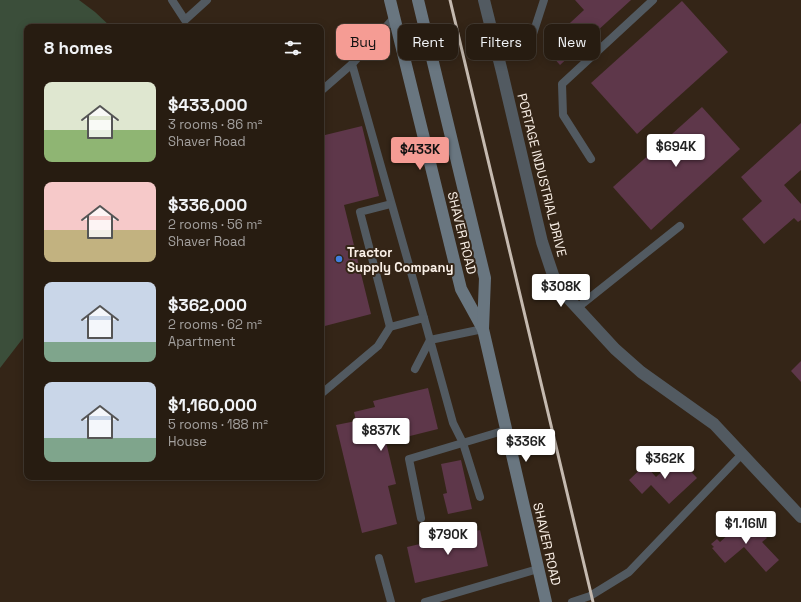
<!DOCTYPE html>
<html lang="en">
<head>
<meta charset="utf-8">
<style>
	:root { --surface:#271c11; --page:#2f251a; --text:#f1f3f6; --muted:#a4a19f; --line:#433a31; --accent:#f59c94 }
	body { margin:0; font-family:"Space Grotesk",sans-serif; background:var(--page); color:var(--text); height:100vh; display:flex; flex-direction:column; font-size:15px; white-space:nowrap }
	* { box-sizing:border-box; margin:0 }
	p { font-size:13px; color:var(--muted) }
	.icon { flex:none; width:22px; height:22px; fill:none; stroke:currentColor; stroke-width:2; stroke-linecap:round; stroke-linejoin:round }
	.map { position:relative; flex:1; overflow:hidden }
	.sheet { position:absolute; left:24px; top:24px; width:300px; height:456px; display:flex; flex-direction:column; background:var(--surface); border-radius:8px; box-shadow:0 2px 10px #0003,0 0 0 1px var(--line) }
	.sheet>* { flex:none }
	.top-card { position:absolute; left:336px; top:24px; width:380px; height:36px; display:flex; gap:8px }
	.price { position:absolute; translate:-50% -34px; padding:0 9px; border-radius:4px; background:#fff; color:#222; font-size:13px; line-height:26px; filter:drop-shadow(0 1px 2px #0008) }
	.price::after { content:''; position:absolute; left:50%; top:24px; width:12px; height:9px; margin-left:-6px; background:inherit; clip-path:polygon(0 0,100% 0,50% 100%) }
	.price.active { background:var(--accent); color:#111 }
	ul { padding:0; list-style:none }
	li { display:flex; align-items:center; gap:12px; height:100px; padding:0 20px }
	li span { display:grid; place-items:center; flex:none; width:112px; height:80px; border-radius:8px; color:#555 }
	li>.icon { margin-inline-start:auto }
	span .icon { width:48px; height:48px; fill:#fffc; stroke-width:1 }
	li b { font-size:17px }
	h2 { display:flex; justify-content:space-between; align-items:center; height:48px; padding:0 20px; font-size:17px }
	.pill { padding:0 14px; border-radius:8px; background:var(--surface); box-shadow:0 2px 10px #0003,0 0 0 1px var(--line); font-size:14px; line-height:36px }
	.pill.active { background:var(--accent); color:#111 }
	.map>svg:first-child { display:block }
	.green { fill:#3b4e3a }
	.building { fill:#5e374a }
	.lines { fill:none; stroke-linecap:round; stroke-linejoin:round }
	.lane { stroke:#525a61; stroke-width:8 }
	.street { stroke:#525a61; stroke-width:12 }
	.secondary { stroke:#697680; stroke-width:12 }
	.rail { stroke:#c5bab0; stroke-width:3 }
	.shop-dot { fill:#3f7fe0; stroke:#342517; stroke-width:1.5 }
	.labels { text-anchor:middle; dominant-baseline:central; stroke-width:4; stroke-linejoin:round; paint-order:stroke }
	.street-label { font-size:13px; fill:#faf0e7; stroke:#342517 }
	.poi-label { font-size:13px; font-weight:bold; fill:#faf0e7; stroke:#342517; text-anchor:start }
</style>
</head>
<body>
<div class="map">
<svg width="801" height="602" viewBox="0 0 801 602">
	<rect width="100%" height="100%" fill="#342517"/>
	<!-- green -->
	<polygon class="green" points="0,0 79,0 95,12 111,27 27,27 27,333 0,368"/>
	<!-- building -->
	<g class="building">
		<polygon points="575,0 631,0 560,65 544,47 584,10"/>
		<polygon points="682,1 728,52 637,134 591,83"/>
		<polygon points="702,107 740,149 651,230 613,187"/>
		<polygon points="801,123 801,170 784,185 801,204 801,220 798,222 794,218 764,244 742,219 762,201 741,177"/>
		<polygon points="362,126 379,196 344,205 371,314 321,327 321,136"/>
		<polygon points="801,361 801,382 791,371"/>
		<polygon points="428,388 438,429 386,442 396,484 388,486 397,524 362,533 336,425 356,421 354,412 375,407 373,401"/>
		<polygon points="677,457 697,478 669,504 651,485 642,494 629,480 645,465 656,477"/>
		<polygon points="461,460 472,509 448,514 443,494 447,493 441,464"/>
		<polygon points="748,517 767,538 762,542 779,560 766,572 744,547 725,563 712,548 714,547 711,544 717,539 720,542"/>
		<polygon points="480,530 488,566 415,583 407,547"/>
	</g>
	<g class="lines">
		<!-- lane -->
		<g class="lane">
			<polyline points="172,0 185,20 207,0"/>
			<polyline points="394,18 352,64 424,318"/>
			<polyline points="498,55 532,37 544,0"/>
			<polyline points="321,91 352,64"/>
			<polyline points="591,159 563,115 562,84 653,0"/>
			<polyline points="577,308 680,226"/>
			<polyline points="390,327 360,212 391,204"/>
			<polyline points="415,369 430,340 483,329"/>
			<polyline points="321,394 378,346 390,327 424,318 453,423 463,443 480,497"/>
			<polyline points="421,518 409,459 506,430"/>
			<polyline points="379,558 391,602"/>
			<polyline points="425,602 538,569"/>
			<polyline points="572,602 590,596 629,572 742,454"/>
		</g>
		<!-- street -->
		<polyline class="street" points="484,0 502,72 542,242 553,275 568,298 615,349 641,372 714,424 801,517"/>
		<!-- secondary -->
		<g class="secondary">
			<polyline points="390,0 461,289 483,329"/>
			<polyline points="418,0 485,278 483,329 546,602"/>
		</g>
		<!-- rail -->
		<polyline class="rail" points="450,0 593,602"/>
	</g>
	<!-- markers -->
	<circle class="shop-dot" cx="339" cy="259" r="4"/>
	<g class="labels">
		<!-- street labels -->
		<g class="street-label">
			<text transform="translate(542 175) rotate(76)">PORTAGE INDUSTRIAL DRIVE</text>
			<text transform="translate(462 233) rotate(76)">SHAVER ROAD</text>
			<text transform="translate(547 544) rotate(77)">SHAVER ROAD</text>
		</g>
		<!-- poi labels -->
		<g class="poi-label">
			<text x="347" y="252">Tractor<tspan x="347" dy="15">Supply Company</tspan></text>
		</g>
	</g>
</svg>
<b class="price" style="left:676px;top:168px">$694K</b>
<b class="price active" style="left:420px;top:171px">$433K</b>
<b class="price" style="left:561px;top:308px">$308K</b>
<b class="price" style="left:381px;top:452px">$837K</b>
<b class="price" style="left:526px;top:463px">$336K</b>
<b class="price" style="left:665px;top:480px">$362K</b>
<b class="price" style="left:746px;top:545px">$1.16M</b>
<b class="price" style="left:448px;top:556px">$790K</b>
<div class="top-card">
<a class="pill active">Buy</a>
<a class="pill">Rent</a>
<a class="pill">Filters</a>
<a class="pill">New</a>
</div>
<section class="sheet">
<h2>8 homes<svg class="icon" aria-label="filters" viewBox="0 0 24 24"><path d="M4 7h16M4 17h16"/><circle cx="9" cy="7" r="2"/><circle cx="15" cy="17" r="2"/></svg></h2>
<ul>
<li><span style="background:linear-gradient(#dfe7d0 60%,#8fb573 0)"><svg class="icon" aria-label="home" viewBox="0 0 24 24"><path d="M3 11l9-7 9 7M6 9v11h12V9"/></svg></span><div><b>$433,000</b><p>3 rooms · 86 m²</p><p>Shaver Road</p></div></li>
<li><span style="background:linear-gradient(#f6c9c9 60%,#c2b280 0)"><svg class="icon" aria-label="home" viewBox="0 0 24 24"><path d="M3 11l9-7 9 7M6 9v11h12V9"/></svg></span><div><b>$336,000</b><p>2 rooms · 56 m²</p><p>Shaver Road</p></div></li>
<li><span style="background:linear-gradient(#c9d6e8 75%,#7fa58c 0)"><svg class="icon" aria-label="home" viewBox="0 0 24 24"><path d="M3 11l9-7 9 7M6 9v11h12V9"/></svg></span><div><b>$362,000</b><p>2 rooms · 62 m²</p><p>Apartment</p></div></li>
<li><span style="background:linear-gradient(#c9d6e8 70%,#7fa58c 0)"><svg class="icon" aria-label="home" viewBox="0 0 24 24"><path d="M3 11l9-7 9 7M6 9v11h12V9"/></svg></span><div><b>$1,160,000</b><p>5 rooms · 188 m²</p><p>House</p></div></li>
</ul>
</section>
</div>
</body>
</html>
